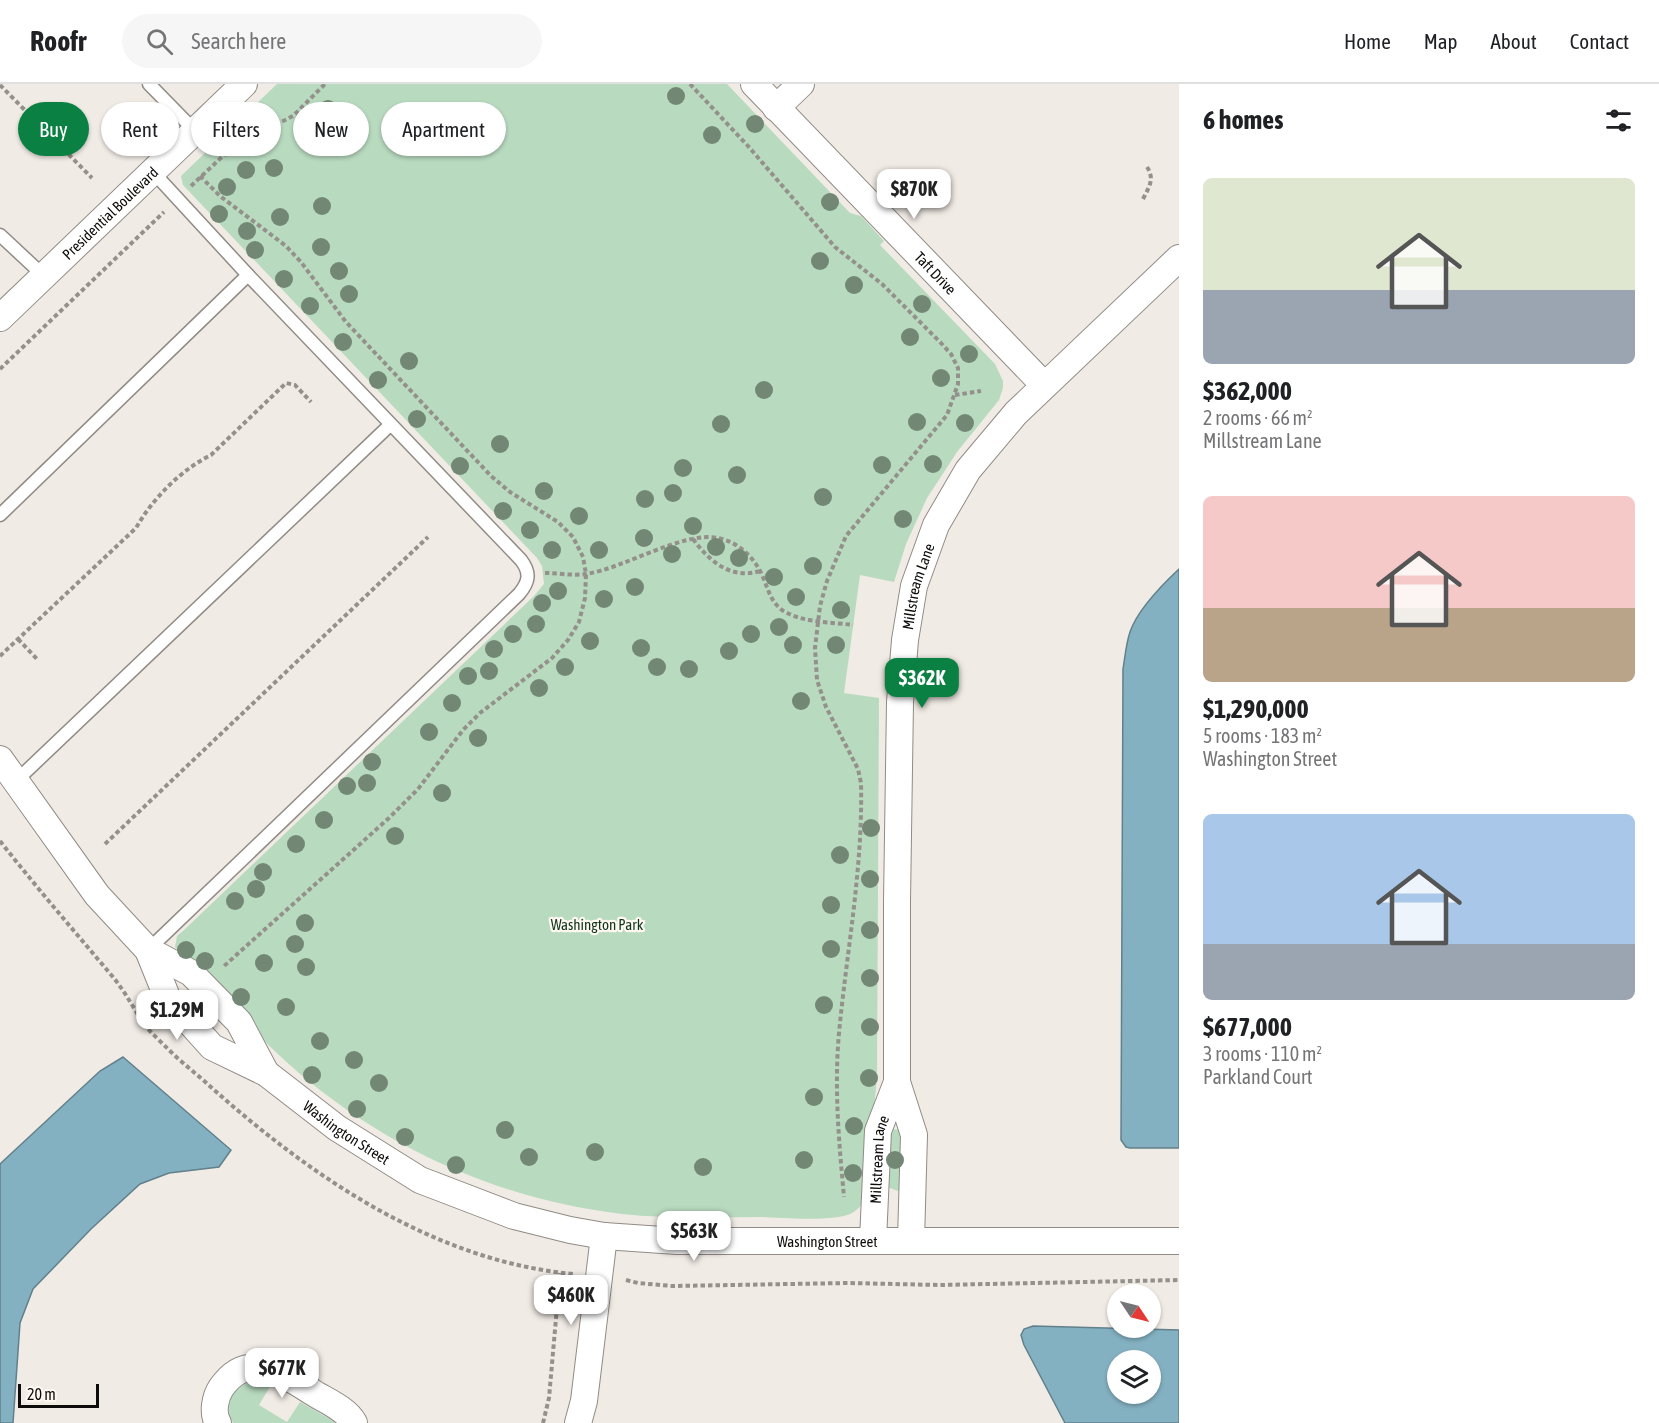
<!DOCTYPE html>
<html lang="en">
<head>
<meta charset="utf-8">
<style>
	:root { --surface:#fff; --page:#f6f6f6; --text:#202124; --muted:#757577; --line:#e0e0e0; --accent:#0b8043 }
	body { margin:0; font-family:"Asap Condensed",sans-serif; background:var(--page); color:var(--text); height:100vh; display:flex; flex-direction:column; font-size:22px; white-space:nowrap }
	* { box-sizing:border-box; margin:0 }
	p { font-size:20px; color:var(--muted) }
	.icon { flex:none; width:33px; height:33px; fill:none; stroke:currentColor; stroke-width:2; stroke-linecap:round; stroke-linejoin:round }
	.map { position:relative; flex:1; overflow:hidden }
	.panel { display:flex; flex-direction:column; background:var(--surface); width:480px }
	.panel>* { flex:none }
	.top-card { position:absolute; left:18px; top:18px; width:570px; height:54px; display:flex; gap:12px }
	.needle { width:39px; rotate:125deg }
	.fabs { position:absolute; left:1107px; top:1200px; display:grid; gap:12px }
	.fabs a { display:grid; place-items:center; width:54px; height:54px; border-radius:50%; background:var(--surface); box-shadow:0 2px 4px #0004; font-size:30px }
	.scale { position:absolute; left:18px; bottom:15px; width:81px; box-sizing:border-box; padding-left:6px; border:3px solid #0e0c0a; border-top:0; font-size:16px; line-height:21px; white-space:nowrap; color:#0e0c0a; -webkit-text-stroke:4px #fff8f2; paint-order:stroke }
	.price { position:absolute; translate:-50% -51px; padding:0 14px; border-radius:12px; background:#fff; color:#222; font-size:20px; line-height:39px; filter:drop-shadow(0 2px 3px #0008) }
	.price::after { content:''; position:absolute; left:50%; top:36px; width:18px; height:14px; margin-left:-9px; background:inherit; clip-path:polygon(0 0,100% 0,50% 100%) }
	.price.selected { background:var(--accent); color:#fff }
	ul { padding:0; list-style:none }
	li { display:grid; align-content:center; gap:12px; height:318px; padding:0 24px }
	li span { display:grid; place-items:center; height:186px; border-radius:9px; color:#555 }
	li>.icon { margin-inline-start:auto }
	span .icon { width:108px; height:108px; fill:#fffc; stroke-width:1 }
	li b { font-size:26px }
	h2 { display:flex; justify-content:space-between; align-items:center; height:72px; padding:0 24px; font-size:26px }
	.tag { padding:0 21px; border-radius:27px; background:var(--surface); box-shadow:0 2px 4px #0004; font-size:21px; line-height:54px }
	.tag.selected { background:var(--accent); color:#fff }
	header { display:flex; align-items:center; gap:36px; box-sizing:border-box; height:84px; padding:0 30px; background:var(--surface); border-bottom:2px solid var(--line) }
	header strong { font-size:28px }
	nav { display:flex; gap:33px; margin-inline-start:auto; font-size:21px }
	.search { width:420px; height:54px; background:var(--page); display:flex; align-items:center; gap:15px; box-sizing:border-box; padding:0 21px; border-radius:33px; color:var(--muted); font-size:22px }
	main { display:flex; flex:1; min-height:0 }
	.map>svg:first-child { display:block }
	.green { fill:#b8dabf }
	.water { fill:#84b1c2; stroke:#61808b; stroke-width:1.5; fill-rule:evenodd }
	.lines { fill:none; stroke-linecap:round; stroke-linejoin:round }
	.lane-casing { stroke:#918b86; stroke-width:15 }
	.street-casing { stroke:#918b86; stroke-width:28 }
	.path { stroke:#94908b; stroke-width:4; stroke-dasharray:4.5 3; stroke-linecap:butt }
	.lane { stroke:#fff; stroke-width:12 }
	.street { stroke:#fff; stroke-width:26 }
	.tree { fill:#738775 }
	.labels { text-anchor:middle; dominant-baseline:central; stroke-width:4.5; stroke-linejoin:round; paint-order:stroke }
	.street-label { font-size:15px; fill:#0e0c0a; stroke:#fff8f2 }
	.park-label { font-size:15px; fill:#0c361a; stroke:#fff8f2 }
</style>
</head>
<body>
<header>
<strong>Roofr</strong>
<div class="search"><svg class="icon" aria-label="search" viewBox="0 0 24 24"><circle cx="10" cy="10" r="6"/><path d="M15 15l6 6"/></svg>Search here</div>
<nav><a>Home</a><a>Map</a><a>About</a><a>Contact</a></nav>
</header>
<main>
<div class="map">
<svg width="1179" height="1339" viewBox="0 0 1179 1339">
	<rect width="100%" height="100%" fill="#f1ebe5"/>
	<!-- green -->
	<g class="green">
		<path d="M 277,0 L 727,0 L 850,129 L 861,132 L 884,157 L 880,161 L 995,280 L 1003,297 L 1003,304 L 999,316 L 957,368 L 927,414 L 906,460 L 894,498 L 860,491 L 844,609 L 879,614 L 877,992 L 866,1112 C 863,1119 859,1125 852,1129 C 837,1138 783,1134 762,1133 C 716,1133 668,1135 622,1130 C 503,1116 391,1067 299,989 C 254,951 216,904 175,863 L 177,852 L 183,847 L 534,512 L 544,500 L 542,482 L 537,474 L 183,101 L 181,92 Z"/>
		<polygon points="893,1045 904,1047 900,1106 898,1107 887,1103 890,1046"/>
		<path d="M 259,1297 L 271,1301 L 259,1321 L 287,1338 L 300,1318 L 337,1339 L 233,1339 C 221,1318 236,1297 259,1297 Z"/>
	</g>
	<!-- water -->
	<g class="water">
		<path d="M 1179,485 L 1179,1064 L 1130,1064 L 1126,1063 L 1121,1056 L 1123,585 C 1125,573 1126,560 1130,548 C 1137,527 1163,500 1179,485 Z"/>
		<polygon points="123,973 231,1066 219,1083 169,1089 140,1100 91,1145 33,1205 20,1239 13,1339 0,1339 0,1080 100,987"/>
		<path d="M 1033,1242 L 1179,1246 L 1179,1339 L 1065,1339 L 1024,1261 L 1021,1251 L 1024,1245 ZM 1150,1276 L 1150,1310 L 1118,1310 L 1118,1276 Z"/>
	</g>
	<g class="lines">
		<!-- lane casing -->
		<g class="lane-casing">
			<g id="lane">
				<polyline points="149,0 195,47"/>
				<polyline points="0,151 44,192"/>
				<polyline points="0,431 248,191"/>
				<polyline points="16,697 390,341"/>
				<path d="M 148,866 L 519,510 C 529,498 531,489 521,476 L 248,191 L 153,88"/>
			</g>
		</g>
		<!-- street casing -->
		<g class="street-casing">
			<g id="street">
				<path id="s1" d="M 754,0 L 1044,301"/>
				<polyline points="776,24 801,0"/>
				<path id="s2" d="M 0,234 L 244,0"/>
				<polyline points="0,675 97,811 148,866 191,889 239,938 266,989"/>
				<path id="s3" d="M 148,866 L 167,913 L 212,963 L 266,989 L 337,1044 L 420,1096 L 514,1132 L 570,1146 L 604,1152 L 677,1157 L 1179,1157"/>
				<path id="s4" d="M 873,1156 L 878,1047 L 897,998"/>
				<path id="s5" d="M 911,1156 L 914,1051 L 897,998 L 897,818 L 900,618 L 905,556 L 914,502 L 936,441 L 968,386 L 1016,329 L 1179,174"/>
				<path d="M 218,1339 C 212,1329 215,1313 221,1304 C 249,1263 286,1292 317,1311 C 329,1318 347,1326 354,1339"/>
				<polyline points="578,1339 584,1317 604,1152"/>
			</g>
		</g>
		<!-- path -->
		<g class="path">
			<path d="M 690,0 L 748,62 L 835,163 L 882,200 L 941,259 L 951,270 L 958,284 L 958,300 L 947,331 L 846,452 L 827,497 L 820,522 L 815,564 L 817,596 L 826,623 L 858,685 L 861,699 C 863,784 847,865 839,949 C 834,1004 839,1059 844,1113"/>
			<polyline points="0,1 92,94"/>
			<polyline points="200,92 220,112 286,162 301,178 346,238 491,392 510,408 558,438 573,453 583,473 586,490 585,514 579,538 568,556 552,574 480,629 463,646 418,705 389,734 223,883"/>
			<polyline points="191,102 223,72 251,53 293,32 325,0"/>
			<path d="M 1143,115 C 1149,103 1155,95 1147,83"/>
			<polyline points="0,285 164,128"/>
			<polyline points="955,311 981,307"/>
			<path d="M 693,455 C 709,477 731,496 760,487"/>
			<path d="M 545,489 C 558,489 573,492 586,490 C 625,484 683,447 718,454 C 738,458 754,473 762,491 C 768,504 770,517 782,526 C 802,539 831,538 853,541"/>
			<polyline points="18,555 37,575"/>
			<path d="M 0,572 L 136,444 C 153,414 181,386 211,371 L 286,299 L 295,301 L 311,318"/>
			<path d="M 0,757 C 37,804 75,848 113,893 C 125,908 133,923 143,939 C 150,948 160,957 168,965 C 182,979 198,991 212,1004 C 313,1094 435,1177 573,1190"/>
			<polyline points="105,760 428,453"/>
			<polyline points="626,1196 638,1199 672,1202 849,1199 939,1201 1179,1196"/>
			<polyline points="543,1339 549,1314 560,1189"/>
		</g>
		<!-- lane -->
		<use href="#lane" class="lane"/>
		<!-- street -->
		<use href="#street" class="street"/>
	</g>
	<!-- trees -->
	<g class="tree">
		<circle cx="676" cy="12" r="9"/>
		<circle cx="328" cy="25" r="9"/>
		<circle cx="755" cy="40" r="9"/>
		<circle cx="712" cy="51" r="9"/>
		<circle cx="274" cy="84" r="9"/>
		<circle cx="246" cy="86" r="9"/>
		<circle cx="227" cy="103" r="9"/>
		<circle cx="830" cy="118" r="9"/>
		<circle cx="322" cy="122" r="9"/>
		<circle cx="219" cy="130" r="9"/>
		<circle cx="280" cy="133" r="9"/>
		<circle cx="247" cy="147" r="9"/>
		<circle cx="321" cy="163" r="9"/>
		<circle cx="255" cy="166" r="9"/>
		<circle cx="820" cy="177" r="9"/>
		<circle cx="339" cy="187" r="9"/>
		<circle cx="284" cy="195" r="9"/>
		<circle cx="854" cy="201" r="9"/>
		<circle cx="349" cy="210" r="9"/>
		<circle cx="922" cy="220" r="9"/>
		<circle cx="310" cy="222" r="9"/>
		<circle cx="910" cy="253" r="9"/>
		<circle cx="343" cy="258" r="9"/>
		<circle cx="969" cy="270" r="9"/>
		<circle cx="409" cy="277" r="9"/>
		<circle cx="941" cy="294" r="9"/>
		<circle cx="378" cy="296" r="9"/>
		<circle cx="764" cy="306" r="9"/>
		<circle cx="417" cy="335" r="9"/>
		<circle cx="917" cy="338" r="9"/>
		<circle cx="965" cy="339" r="9"/>
		<circle cx="721" cy="340" r="9"/>
		<circle cx="500" cy="360" r="9"/>
		<circle cx="933" cy="380" r="9"/>
		<circle cx="882" cy="381" r="9"/>
		<circle cx="460" cy="382" r="9"/>
		<circle cx="683" cy="384" r="9"/>
		<circle cx="737" cy="391" r="9"/>
		<circle cx="544" cy="407" r="9"/>
		<circle cx="673" cy="409" r="9"/>
		<circle cx="823" cy="413" r="9"/>
		<circle cx="645" cy="415" r="9"/>
		<circle cx="503" cy="427" r="9"/>
		<circle cx="579" cy="432" r="9"/>
		<circle cx="903" cy="435" r="9"/>
		<circle cx="693" cy="442" r="9"/>
		<circle cx="530" cy="446" r="9"/>
		<circle cx="644" cy="454" r="9"/>
		<circle cx="716" cy="463" r="9"/>
		<circle cx="552" cy="466" r="9"/>
		<circle cx="599" cy="466" r="9"/>
		<circle cx="672" cy="470" r="9"/>
		<circle cx="739" cy="474" r="9"/>
		<circle cx="813" cy="482" r="9"/>
		<circle cx="774" cy="493" r="9"/>
		<circle cx="635" cy="503" r="9"/>
		<circle cx="558" cy="507" r="9"/>
		<circle cx="796" cy="513" r="9"/>
		<circle cx="604" cy="515" r="9"/>
		<circle cx="542" cy="519" r="9"/>
		<circle cx="841" cy="526" r="9"/>
		<circle cx="536" cy="540" r="9"/>
		<circle cx="779" cy="543" r="9"/>
		<circle cx="513" cy="550" r="9"/>
		<circle cx="751" cy="550" r="9"/>
		<circle cx="590" cy="557" r="9"/>
		<circle cx="793" cy="561" r="9"/>
		<circle cx="836" cy="561" r="9"/>
		<circle cx="641" cy="564" r="9"/>
		<circle cx="494" cy="565" r="9"/>
		<circle cx="729" cy="567" r="9"/>
		<circle cx="565" cy="583" r="9"/>
		<circle cx="657" cy="583" r="9"/>
		<circle cx="689" cy="585" r="9"/>
		<circle cx="489" cy="587" r="9"/>
		<circle cx="468" cy="592" r="9"/>
		<circle cx="539" cy="604" r="9"/>
		<circle cx="801" cy="617" r="9"/>
		<circle cx="452" cy="619" r="9"/>
		<circle cx="429" cy="648" r="9"/>
		<circle cx="478" cy="654" r="9"/>
		<circle cx="372" cy="678" r="9"/>
		<circle cx="367" cy="699" r="9"/>
		<circle cx="347" cy="702" r="9"/>
		<circle cx="442" cy="709" r="9"/>
		<circle cx="324" cy="736" r="9"/>
		<circle cx="871" cy="744" r="9"/>
		<circle cx="395" cy="752" r="9"/>
		<circle cx="296" cy="760" r="9"/>
		<circle cx="840" cy="771" r="9"/>
		<circle cx="263" cy="788" r="9"/>
		<circle cx="870" cy="795" r="9"/>
		<circle cx="256" cy="805" r="9"/>
		<circle cx="235" cy="817" r="9"/>
		<circle cx="831" cy="821" r="9"/>
		<circle cx="305" cy="839" r="9"/>
		<circle cx="870" cy="846" r="9"/>
		<circle cx="295" cy="860" r="9"/>
		<circle cx="831" cy="865" r="9"/>
		<circle cx="186" cy="866" r="9"/>
		<circle cx="205" cy="877" r="9"/>
		<circle cx="264" cy="879" r="9"/>
		<circle cx="306" cy="883" r="9"/>
		<circle cx="870" cy="894" r="9"/>
		<circle cx="241" cy="913" r="9"/>
		<circle cx="824" cy="921" r="9"/>
		<circle cx="286" cy="923" r="9"/>
		<circle cx="870" cy="943" r="9"/>
		<circle cx="320" cy="957" r="9"/>
		<circle cx="354" cy="976" r="9"/>
		<circle cx="312" cy="991" r="9"/>
		<circle cx="869" cy="994" r="9"/>
		<circle cx="379" cy="999" r="9"/>
		<circle cx="814" cy="1013" r="9"/>
		<circle cx="357" cy="1025" r="9"/>
		<circle cx="854" cy="1042" r="9"/>
		<circle cx="505" cy="1046" r="9"/>
		<circle cx="405" cy="1053" r="9"/>
		<circle cx="595" cy="1068" r="9"/>
		<circle cx="529" cy="1073" r="9"/>
		<circle cx="804" cy="1076" r="9"/>
		<circle cx="895" cy="1076" r="9"/>
		<circle cx="456" cy="1081" r="9"/>
		<circle cx="703" cy="1083" r="9"/>
		<circle cx="853" cy="1089" r="9"/>
	</g>
	<g class="labels">
		<!-- street labels -->
		<g class="street-label">
			<text stroke="none"><textPath href="#s2" startOffset="152">Presidential Boulevard</textPath></text>
			<text stroke="none"><textPath href="#s1" startOffset="262">Taft Drive</textPath></text>
			<text stroke="none"><textPath href="#s5" startOffset="658">Millstream Lane</textPath></text>
			<text stroke="none"><textPath href="#s3" startOffset="278">Washington Street</textPath></text>
			<text stroke="none"><textPath href="#s4" startOffset="81">Millstream Lane</textPath></text>
			<text stroke="none"><textPath href="#s3" startOffset="782">Washington Street</textPath></text>
		</g>
		<!-- park labels -->
		<g class="park-label">
			<text x="597" y="840">Washington Park</text>
		</g>
	</g>
</svg>
<div class="fabs">
<a><svg class="needle" viewBox="-14 -14 28 28"><path d="M0-13l5 13h-10z" fill="#e53935"/><path d="M0 13l5-13h-10z" fill="#757577"/></svg></a>
<a><svg class="icon" aria-label="layers" viewBox="0 0 24 24"><path d="M12 4l9 5-9 5-9-5zM3 14l9 5 9-5"/></svg></a>
</div>
<div class="scale">20 m</div>
<b class="price" style="left:914px;top:136px">$870K</b>
<b class="price selected" style="left:922px;top:625px">$362K</b>
<b class="price" style="left:177px;top:957px">$1.29M</b>
<b class="price" style="left:694px;top:1178px">$563K</b>
<b class="price" style="left:571px;top:1242px">$460K</b>
<b class="price" style="left:282px;top:1315px">$677K</b>
<div class="top-card">
<a class="tag selected">Buy</a>
<a class="tag">Rent</a>
<a class="tag">Filters</a>
<a class="tag">New</a>
<a class="tag">Apartment</a>
</div>
</div>
<section class="panel">
<h2>6 homes<svg class="icon" aria-label="filters" viewBox="0 0 24 24"><path d="M4 7h16M4 17h16"/><circle cx="9" cy="7" r="2"/><circle cx="15" cy="17" r="2"/></svg></h2>
<ul>
<li><span style="background:linear-gradient(#dfe7d0 60%,#9aa5b1 0)"><svg class="icon" aria-label="home" viewBox="0 0 24 24"><path d="M3 11l9-7 9 7M6 9v11h12V9"/></svg></span><div><b>$362,000</b><p>2 rooms · 66 m²</p><p>Millstream Lane</p></div></li>
<li><span style="background:linear-gradient(#f6c9c9 60%,#b9a48a 0)"><svg class="icon" aria-label="home" viewBox="0 0 24 24"><path d="M3 11l9-7 9 7M6 9v11h12V9"/></svg></span><div><b>$1,290,000</b><p>5 rooms · 183 m²</p><p>Washington Street</p></div></li>
<li><span style="background:linear-gradient(#a9c7e8 70%,#9aa5b1 0)"><svg class="icon" aria-label="home" viewBox="0 0 24 24"><path d="M3 11l9-7 9 7M6 9v11h12V9"/></svg></span><div><b>$677,000</b><p>3 rooms · 110 m²</p><p>Parkland Court</p></div></li>
</ul>
</section>
</main>
</body>
</html>
